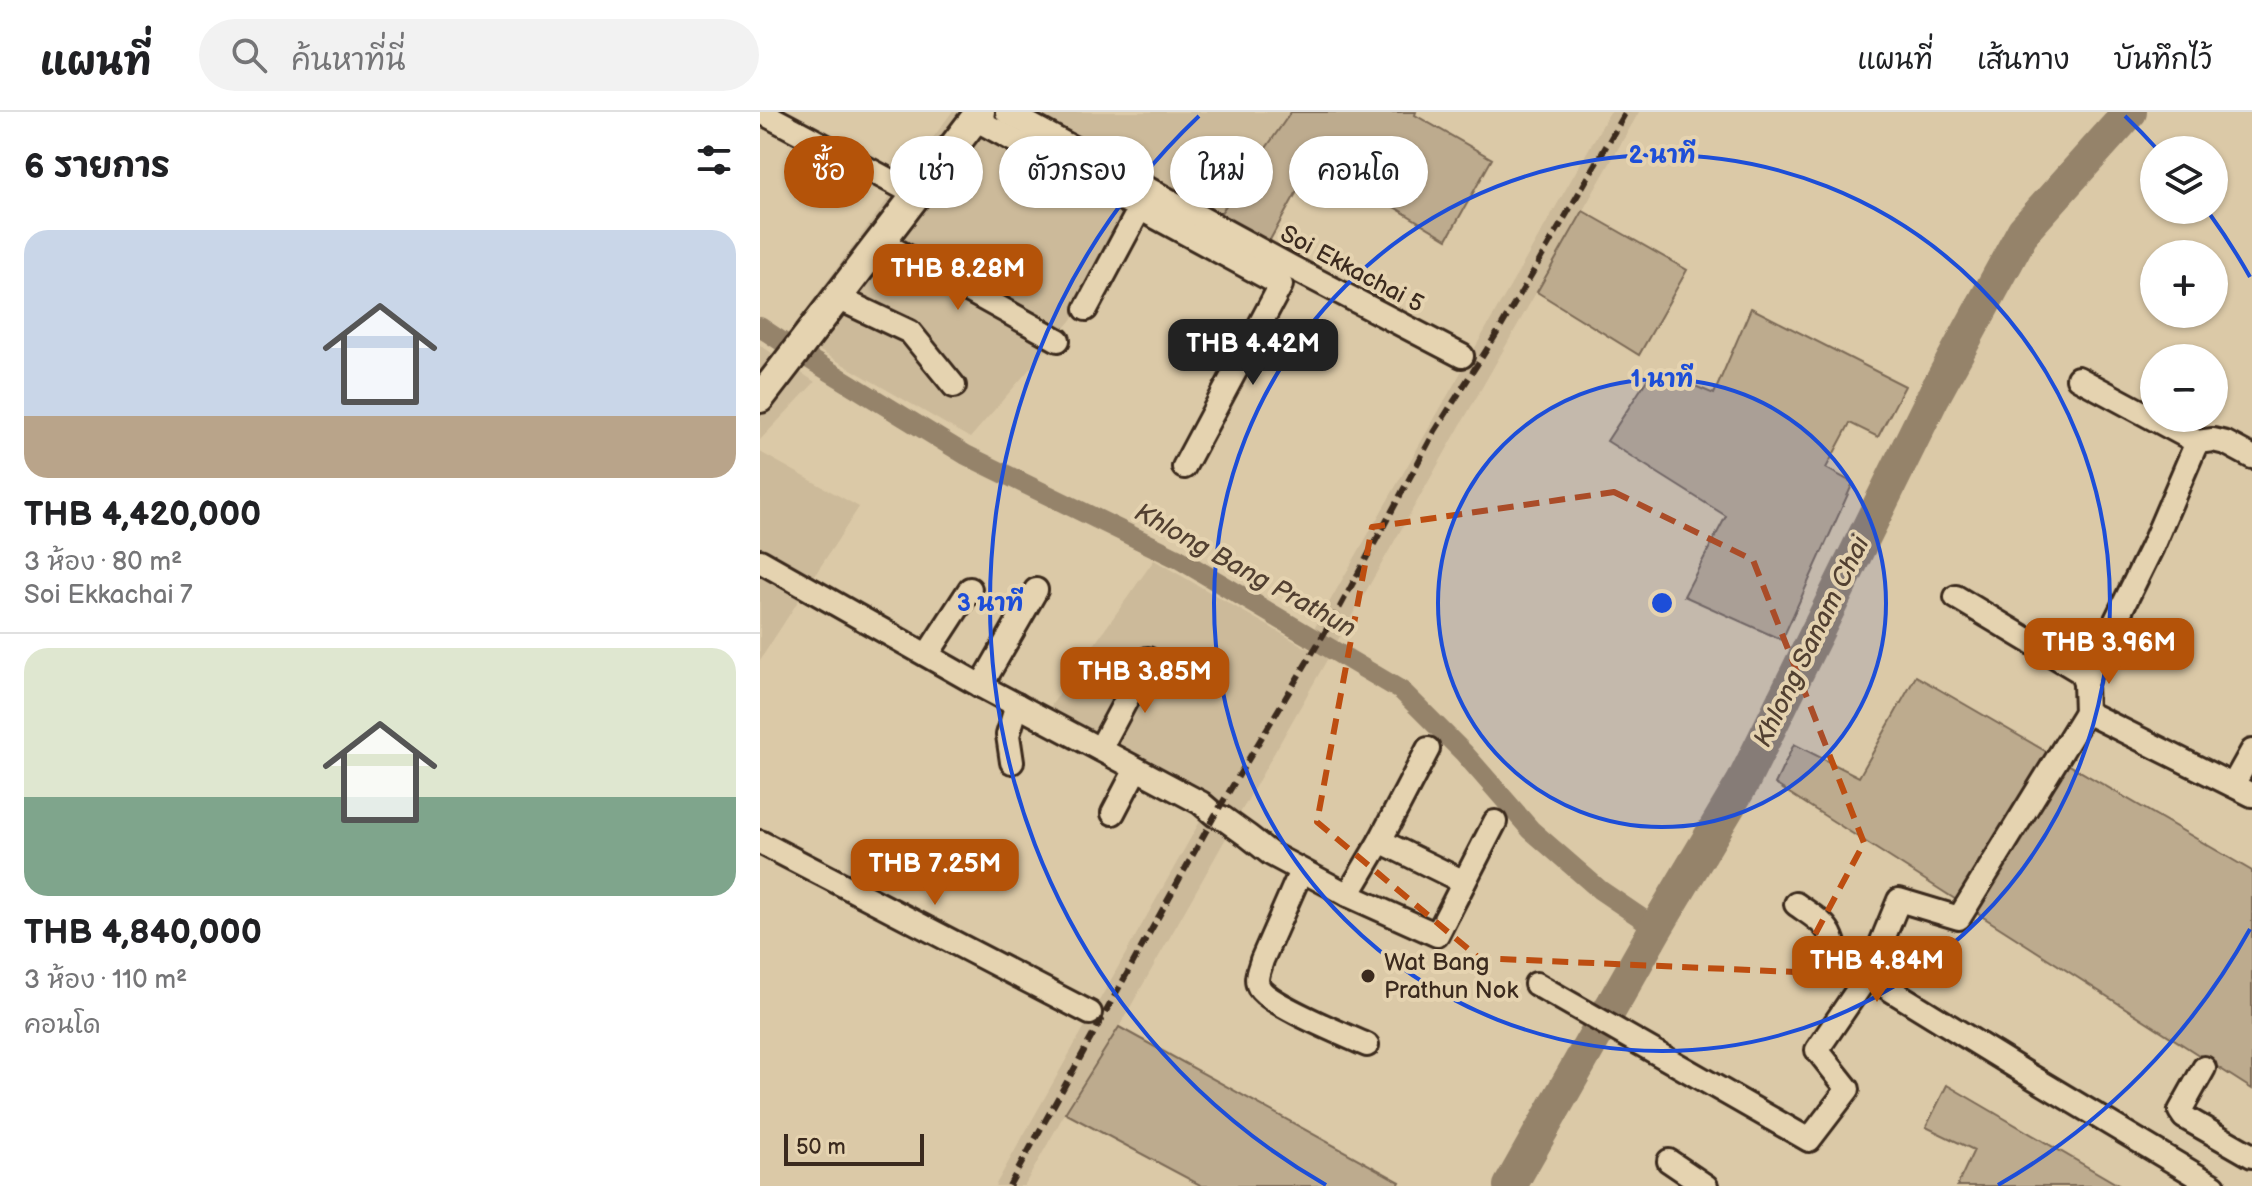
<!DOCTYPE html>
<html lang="th">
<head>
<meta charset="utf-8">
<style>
	:root { --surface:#fff; --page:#f2f2f2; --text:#202124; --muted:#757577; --line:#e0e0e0; --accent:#b45309 }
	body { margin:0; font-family:"Balsamiq Sans","Playpen Sans Thai",sans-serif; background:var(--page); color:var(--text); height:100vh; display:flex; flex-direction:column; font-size:30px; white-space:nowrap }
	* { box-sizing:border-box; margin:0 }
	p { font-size:26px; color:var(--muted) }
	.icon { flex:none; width:44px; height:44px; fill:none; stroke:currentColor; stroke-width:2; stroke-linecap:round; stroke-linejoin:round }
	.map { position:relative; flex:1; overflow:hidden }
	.side { display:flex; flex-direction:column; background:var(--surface); width:760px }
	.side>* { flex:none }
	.top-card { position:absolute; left:24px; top:24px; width:760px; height:72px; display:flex; gap:16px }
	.buttons { position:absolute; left:1380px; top:24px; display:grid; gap:16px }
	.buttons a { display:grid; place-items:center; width:88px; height:88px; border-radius:50%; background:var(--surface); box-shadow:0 2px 6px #0004; font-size:40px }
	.scale { position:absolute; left:24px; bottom:20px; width:140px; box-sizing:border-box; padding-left:8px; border:4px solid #3b2a1e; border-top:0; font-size:22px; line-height:28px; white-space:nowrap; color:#3b2a1e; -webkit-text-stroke:6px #e5d3b0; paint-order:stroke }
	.price { position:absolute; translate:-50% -68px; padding:0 18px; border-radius:16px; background:var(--accent); color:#fff; font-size:26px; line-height:52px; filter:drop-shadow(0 2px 4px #0008) }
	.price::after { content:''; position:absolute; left:50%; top:48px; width:24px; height:18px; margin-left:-12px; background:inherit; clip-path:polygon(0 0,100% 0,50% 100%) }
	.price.on { background:#222; color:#fff }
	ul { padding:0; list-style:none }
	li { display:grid; align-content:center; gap:16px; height:424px; padding:0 24px }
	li+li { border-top:2px solid var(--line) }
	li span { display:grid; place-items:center; height:248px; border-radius:24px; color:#555 }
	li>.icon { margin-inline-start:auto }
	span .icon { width:144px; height:144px; fill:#fffc; stroke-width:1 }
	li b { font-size:34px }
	h2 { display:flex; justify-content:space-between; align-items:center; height:96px; padding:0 24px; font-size:34px }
	.tag { padding:0 28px; border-radius:36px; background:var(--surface); box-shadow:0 2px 6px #0004; font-size:28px; line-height:72px }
	.tag.on { background:var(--accent); color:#fff }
	header { display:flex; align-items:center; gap:48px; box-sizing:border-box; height:112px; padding:0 40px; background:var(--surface); border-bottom:2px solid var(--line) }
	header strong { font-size:38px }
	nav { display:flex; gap:44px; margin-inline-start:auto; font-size:28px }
	.search { width:560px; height:72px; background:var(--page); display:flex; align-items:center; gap:20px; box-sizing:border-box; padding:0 28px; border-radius:44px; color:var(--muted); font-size:30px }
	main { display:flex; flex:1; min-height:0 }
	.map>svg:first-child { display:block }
	.built { fill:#ccba9a }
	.green { fill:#bdab8e; stroke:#7c6a56; stroke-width:2 }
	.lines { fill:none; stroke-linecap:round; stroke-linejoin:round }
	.canal { stroke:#95836b; stroke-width:20 }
	.river { stroke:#95836b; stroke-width:34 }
	.minor-casing { stroke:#3b2a1e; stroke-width:28 }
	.major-casing { stroke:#3b2a1e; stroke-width:34 }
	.minor { stroke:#e5d3b0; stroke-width:22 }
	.major { stroke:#e5d3b0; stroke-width:28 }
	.rail { stroke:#3b2a1e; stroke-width:6; stroke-dasharray:12 6; stroke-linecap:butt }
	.marked { fill:none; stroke:#bd4d10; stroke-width:6; stroke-dasharray:16 10; stroke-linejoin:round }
	.ring { fill:none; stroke:#1d4ed8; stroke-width:4 }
	.poi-dot { fill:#3b2a1e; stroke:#e5d3b0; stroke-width:3 }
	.labels { text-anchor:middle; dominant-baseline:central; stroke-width:8; stroke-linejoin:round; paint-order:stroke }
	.street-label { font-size:24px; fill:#3b2a1e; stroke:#e5d3b0 }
	.poi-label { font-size:24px; fill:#3b2a1e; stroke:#e5d3b0; text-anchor:start }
	.water-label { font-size:26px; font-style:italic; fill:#524031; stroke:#e5d3b0 }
	.centre { fill:#1d4ed8; stroke:#e5d3b0; stroke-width:4 }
	.ring-label { font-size:24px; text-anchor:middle; font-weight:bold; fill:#1d4ed8; stroke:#e5d3b0; stroke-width:8; stroke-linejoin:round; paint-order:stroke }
</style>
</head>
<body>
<header>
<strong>แผนที่</strong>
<div class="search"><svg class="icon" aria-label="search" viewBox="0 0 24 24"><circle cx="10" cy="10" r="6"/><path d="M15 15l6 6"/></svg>ค้นหาที่นี่</div>
<nav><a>แผนที่</a><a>เส้นทาง</a><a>บันทึกไว้</a></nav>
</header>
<main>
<section class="side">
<h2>6 รายการ<svg class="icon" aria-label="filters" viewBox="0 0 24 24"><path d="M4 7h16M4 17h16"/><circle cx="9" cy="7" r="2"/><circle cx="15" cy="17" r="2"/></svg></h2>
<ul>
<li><span style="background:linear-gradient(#c9d6e8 75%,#b9a48a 0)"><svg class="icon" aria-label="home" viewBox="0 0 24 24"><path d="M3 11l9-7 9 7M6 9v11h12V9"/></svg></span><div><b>THB 4,420,000</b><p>3 ห้อง · 80 m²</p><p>Soi Ekkachai 7</p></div></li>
<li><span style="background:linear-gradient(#dfe7d0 60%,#7fa58c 0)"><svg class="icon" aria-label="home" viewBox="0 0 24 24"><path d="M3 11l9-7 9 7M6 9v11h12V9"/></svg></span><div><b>THB 4,840,000</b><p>3 ห้อง · 110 m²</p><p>คอนโด</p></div></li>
</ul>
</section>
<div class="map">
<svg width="1492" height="1074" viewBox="0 0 1492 1074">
	<rect width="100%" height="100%" fill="#dbc9a7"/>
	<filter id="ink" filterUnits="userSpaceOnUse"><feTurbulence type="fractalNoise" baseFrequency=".0125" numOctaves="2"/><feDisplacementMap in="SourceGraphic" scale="16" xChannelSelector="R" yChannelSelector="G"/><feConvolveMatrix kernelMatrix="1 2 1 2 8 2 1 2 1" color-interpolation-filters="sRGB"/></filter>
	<g filter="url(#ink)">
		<!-- built -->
		<g class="built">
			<polygon points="192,0 531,0 458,105 399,74 311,209 210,326 29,221"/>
			<polygon points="850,0 879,0 577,530 554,517"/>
			<polygon points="0,233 55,270 0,328"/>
			<polygon points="0,340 99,395 0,548"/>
			<polygon points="394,448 543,534 568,546 359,915 305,1001 264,1074 235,1074 452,688 288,598"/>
		</g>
		<!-- green -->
		<g class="green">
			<polygon points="531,0 656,0 655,3 732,47 687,127 555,47 506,135 458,105"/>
			<polygon points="823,99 927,158 879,243 777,180"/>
			<polygon points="991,196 1145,274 1118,325 1090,311 1066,356 1093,371 1022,528 924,484 966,404 847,329 894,257 954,282"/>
			<polygon points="1156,564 1492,759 1492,977 1015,672 1034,632 1099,665"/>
			<polygon points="359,915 640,1070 638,1074 442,1074 305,1001"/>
			<polygon points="1187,973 1360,1074 1197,1074 1214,1038 1166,1015"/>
		</g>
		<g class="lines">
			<!-- canal -->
			<polyline class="canal" points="0,215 33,237 206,343 419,447 642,579 704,641 771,718 840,778 896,816"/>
			<!-- river -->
			<polyline class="river" points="750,1074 896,816 983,670 1173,285 1264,118 1370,0"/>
			<!-- minor casing -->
			<g class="minor-casing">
				<g id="minor">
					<polyline points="1,0 157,83"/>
					<polyline points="247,0 531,155 702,244"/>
					<polyline points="215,7 521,173 424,355"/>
					<polyline points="121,130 298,228"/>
					<polyline points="78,186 150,220 194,274"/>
					<polyline points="326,197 380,96"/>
					<polyline points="1318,266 1437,330 1453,328 1466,331 1492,345"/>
					<polyline points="0,449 221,574 441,691 455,703 463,706 488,724 511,742 588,783 677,823 735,710"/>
					<polyline points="1196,485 1321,560 1325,571 1326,600 1492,683"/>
					<polyline points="167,543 210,477"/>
					<polyline points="1325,571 1392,435 1437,330"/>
					<polyline points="221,574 276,478"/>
					<polyline points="340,637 388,547"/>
					<polyline points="252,650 248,623 257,593"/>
					<polyline points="1473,673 1492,639"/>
					<polyline points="353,701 376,657"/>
					<polyline points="620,729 668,637"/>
					<polyline points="0,730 330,901"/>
					<path d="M 541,759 L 502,848 C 500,856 495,865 498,873 C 503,890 587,924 607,933"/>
					<polyline points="588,783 620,729 704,770"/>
					<path d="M 1036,792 C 1048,801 1066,810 1072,826 C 1075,833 1075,839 1079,846 L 1264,960 L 1454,1074"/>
					<polyline points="776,872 1049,1028 1088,977 1057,938 1108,863 1139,788 1199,806 1326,600"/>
					<polyline points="1444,956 1420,999 1424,1005 1492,1044"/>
					<polyline points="909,1049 946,1074"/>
				</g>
			</g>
			<!-- major casing -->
			<g class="major-casing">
				<polyline id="major" points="0,286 220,0"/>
			</g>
			<!-- minor -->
			<use href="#minor" class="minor"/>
			<!-- major -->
			<use href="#major" class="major"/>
			<!-- rail -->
			<polyline class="rail" points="249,1074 455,703 580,495 675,319 741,215 866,0"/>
		</g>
	</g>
	<!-- marked area -->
	<path class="marked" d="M 854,380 L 993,448 L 1104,731 L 1035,860 L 719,846 L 557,710 L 612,415 Z"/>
	<!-- distance rings -->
	<circle cx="902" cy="491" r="224" fill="#1d4ed8" fill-opacity=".12"/>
	<g class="ring">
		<circle cx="902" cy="491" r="224"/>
		<circle cx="902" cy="491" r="448"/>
		<path d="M1490 817A672 672 0 0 1 1238 1073M566 1073A672 672 0 0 1 439 4M1365 4A672 672 0 0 1 1397 37M1449 101A672 672 0 0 1 1490 165"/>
	</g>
	<!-- markers -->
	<circle class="poi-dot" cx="608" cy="864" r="8"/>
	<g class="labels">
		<!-- street labels -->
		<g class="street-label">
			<text transform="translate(592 157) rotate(28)">Soi Ekkachai 5</text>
		</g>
		<!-- poi labels -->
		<g class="poi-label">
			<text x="624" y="850">Wat Bang<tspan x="624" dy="28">Prathun Nok</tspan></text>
		</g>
		<!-- water labels -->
		<g class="water-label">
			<text transform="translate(485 459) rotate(29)">Khlong Bang Prathun</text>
			<text transform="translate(1052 530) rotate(-64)">Khlong Sanam Chai</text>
		</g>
	</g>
	<circle cx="902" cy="491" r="12" class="centre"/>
	<g class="ring-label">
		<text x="902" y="51">2 นาที</text>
		<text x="902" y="275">1 นาที</text>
		<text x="230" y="499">3 นาที</text>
	</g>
</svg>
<div class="buttons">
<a><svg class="icon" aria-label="layers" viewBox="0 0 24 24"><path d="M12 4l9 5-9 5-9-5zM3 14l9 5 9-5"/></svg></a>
<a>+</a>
<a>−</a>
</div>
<div class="scale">50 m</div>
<b class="price" style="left:198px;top:200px">THB 8.28M</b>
<b class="price on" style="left:493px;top:275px">THB 4.42M</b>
<b class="price" style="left:1349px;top:574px">THB 3.96M</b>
<b class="price" style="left:385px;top:603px">THB 3.85M</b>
<b class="price" style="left:175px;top:795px">THB 7.25M</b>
<b class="price" style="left:1117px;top:892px">THB 4.84M</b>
<div class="top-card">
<a class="tag on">ซื้อ</a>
<a class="tag">เช่า</a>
<a class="tag">ตัวกรอง</a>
<a class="tag">ใหม่</a>
<a class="tag">คอนโด</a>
</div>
</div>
</main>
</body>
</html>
